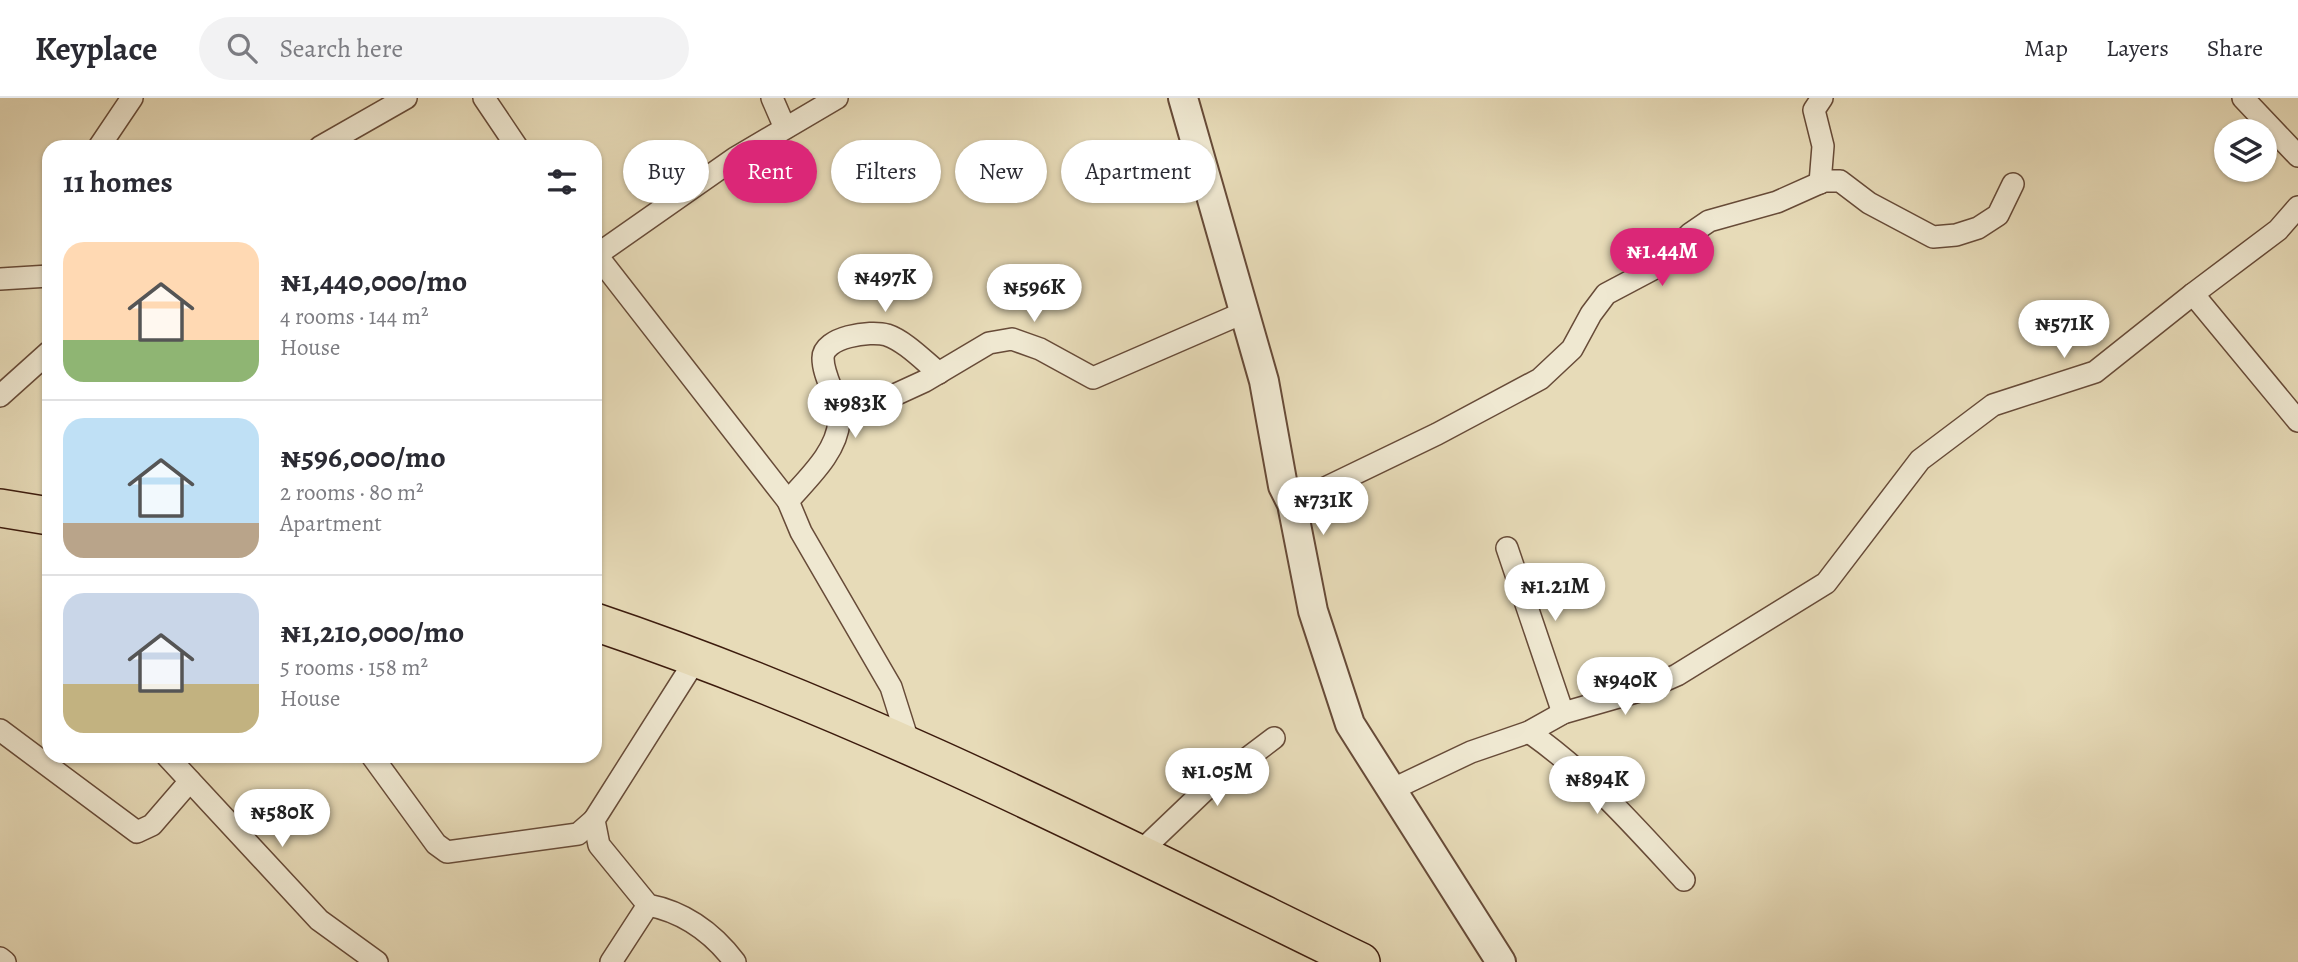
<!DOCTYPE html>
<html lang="en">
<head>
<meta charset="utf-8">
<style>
	:root { --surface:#fff; --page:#f2f2f3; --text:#2b2b33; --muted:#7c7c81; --line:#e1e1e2; --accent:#db2777 }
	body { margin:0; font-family:Alegreya,serif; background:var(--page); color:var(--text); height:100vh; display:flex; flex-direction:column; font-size:26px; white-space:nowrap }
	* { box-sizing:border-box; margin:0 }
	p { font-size:23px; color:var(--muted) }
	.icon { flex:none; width:38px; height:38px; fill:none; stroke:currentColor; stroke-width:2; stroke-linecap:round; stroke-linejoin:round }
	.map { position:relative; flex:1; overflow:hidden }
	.panel { position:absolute; left:42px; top:42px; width:560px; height:623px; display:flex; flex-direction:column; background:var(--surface); border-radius:21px; box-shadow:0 2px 5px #0004 }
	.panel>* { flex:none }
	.guide { position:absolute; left:623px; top:42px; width:665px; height:63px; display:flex; gap:14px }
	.buttons { position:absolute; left:2214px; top:21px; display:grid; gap:14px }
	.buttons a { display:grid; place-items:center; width:63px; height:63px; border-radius:50%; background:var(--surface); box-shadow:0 2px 5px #0004; font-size:35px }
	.price { position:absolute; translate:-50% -60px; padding:0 16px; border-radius:24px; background:#fff; color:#222; font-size:23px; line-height:46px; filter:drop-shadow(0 2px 4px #0008) }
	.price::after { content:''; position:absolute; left:50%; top:42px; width:21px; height:16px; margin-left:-10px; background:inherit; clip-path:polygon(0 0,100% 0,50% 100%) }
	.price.current { background:var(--accent); color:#fff }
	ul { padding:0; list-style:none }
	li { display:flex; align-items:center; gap:21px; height:175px; padding:0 21px }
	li+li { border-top:2px solid var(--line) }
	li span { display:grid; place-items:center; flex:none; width:196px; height:140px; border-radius:21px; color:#555 }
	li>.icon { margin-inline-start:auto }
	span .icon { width:84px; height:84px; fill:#fffc; stroke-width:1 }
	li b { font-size:30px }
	h2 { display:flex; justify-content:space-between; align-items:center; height:84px; padding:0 21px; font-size:30px }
	.chip { padding:0 24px; border-radius:32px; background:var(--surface); box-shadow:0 2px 5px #0004; font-size:24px; line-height:63px }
	.chip.current { background:var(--accent); color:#fff }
	header { display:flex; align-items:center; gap:42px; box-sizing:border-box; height:98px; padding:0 35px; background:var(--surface); border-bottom:2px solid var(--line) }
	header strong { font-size:33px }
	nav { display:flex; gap:38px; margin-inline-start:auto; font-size:24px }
	.search { width:490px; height:63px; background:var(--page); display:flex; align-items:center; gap:18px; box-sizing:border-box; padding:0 24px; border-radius:38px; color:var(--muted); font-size:26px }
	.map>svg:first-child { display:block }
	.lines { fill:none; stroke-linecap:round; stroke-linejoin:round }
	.minor-casing { stroke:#674b38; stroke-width:24 }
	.tertiary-casing { stroke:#674b38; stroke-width:32 }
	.trunk-casing { stroke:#3c1b0d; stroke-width:40 }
	.minor { stroke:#efe8d1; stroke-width:21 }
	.tertiary { stroke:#efe8d1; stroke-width:28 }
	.trunk { stroke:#e7dbb8; stroke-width:37 }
</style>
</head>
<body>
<header>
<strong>Keyplace</strong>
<div class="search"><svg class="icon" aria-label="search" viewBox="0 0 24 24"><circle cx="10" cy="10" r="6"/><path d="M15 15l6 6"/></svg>Search here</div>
<nav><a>Map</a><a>Layers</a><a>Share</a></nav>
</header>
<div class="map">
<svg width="2298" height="864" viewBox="0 0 2298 864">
	<rect width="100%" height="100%" fill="#e7dbb8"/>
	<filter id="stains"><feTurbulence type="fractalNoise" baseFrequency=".00286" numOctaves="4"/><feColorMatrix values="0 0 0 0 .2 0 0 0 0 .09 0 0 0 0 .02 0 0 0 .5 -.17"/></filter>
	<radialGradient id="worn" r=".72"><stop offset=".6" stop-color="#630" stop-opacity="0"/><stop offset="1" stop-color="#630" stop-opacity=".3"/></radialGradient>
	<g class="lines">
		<!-- minor casing -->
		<g class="minor-casing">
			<g id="minor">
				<polyline points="484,0 517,49"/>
				<polyline points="772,0 785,30"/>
				<polyline points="2243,0 2298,58"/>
				<polyline points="99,49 132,0"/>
				<polyline points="320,49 406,0"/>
				<polyline points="1820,85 1823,48 1814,12 1822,0"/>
				<polyline points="595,155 788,403 801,434 891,589 910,649"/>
				<polyline points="595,158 735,60 837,0"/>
				<polyline points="0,181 49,178"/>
				<polyline points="2193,196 2278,132 2298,109"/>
				<polyline points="0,298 49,254"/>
				<polyline points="840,322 925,283 989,245 1012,241 1040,251 1093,280 1245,214"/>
				<path d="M 788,403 C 808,380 837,354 839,323 C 841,303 823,281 823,260 C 823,239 870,232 887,237 C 905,243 924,263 939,275"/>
				<polyline points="1292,406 1437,336 1540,281 1572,251 1591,216 1606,196 1657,169 1690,136 1709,123 1777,104 1824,83 1840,83 1869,105 1933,139 1956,137 1978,130 1998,117 2013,86"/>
				<polyline points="1507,450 1563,615"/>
				<path d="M 696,561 L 594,722 L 599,747 L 648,807 C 684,814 713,835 735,864"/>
				<polyline points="0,632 137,734 152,727 190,683"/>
				<path d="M 1529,634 C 1589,676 1635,729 1684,782"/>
				<polyline points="167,658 319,822 377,864"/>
				<polyline points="372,658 436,746 447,754 578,736 594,722"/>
				<polyline points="1391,692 1471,654 1529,634 1563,615 1643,592 1677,577 1826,485 1920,362 1993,307 2095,274 2193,196 2298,323"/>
				<polyline points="1139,755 1204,693 1274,640"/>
				<polyline points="0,860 5,864"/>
				<polyline points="611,864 648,807"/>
			</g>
		</g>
		<!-- tertiary casing -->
		<g class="tertiary-casing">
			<polyline id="tertiary" points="1183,0 1264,283 1283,388 1292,406 1313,513 1350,626 1501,864"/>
		</g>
		<!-- trunk casing -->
		<g class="trunk-casing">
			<g id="trunk">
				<polyline points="0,410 49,418"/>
				<path d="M 595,524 C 860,613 1111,742 1361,864"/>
			</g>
		</g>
		<!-- minor -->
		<use href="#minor" class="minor"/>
		<!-- tertiary -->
		<use href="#tertiary" class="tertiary"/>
		<!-- trunk -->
		<use href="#trunk" class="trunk"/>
	</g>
	<rect width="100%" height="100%" filter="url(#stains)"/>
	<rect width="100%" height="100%" fill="url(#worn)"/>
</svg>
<div class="buttons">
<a><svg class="icon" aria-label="layers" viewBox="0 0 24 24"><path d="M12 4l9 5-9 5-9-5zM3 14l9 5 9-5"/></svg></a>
</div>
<b class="price current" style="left:1662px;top:190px">₦1.44M</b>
<b class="price" style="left:885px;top:216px">₦497K</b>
<b class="price" style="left:1034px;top:226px">₦596K</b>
<b class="price" style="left:2064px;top:262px">₦571K</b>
<b class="price" style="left:855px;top:342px">₦983K</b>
<b class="price" style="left:1323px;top:439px">₦731K</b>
<b class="price" style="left:1555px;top:525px">₦1.21M</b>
<b class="price" style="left:1625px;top:619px">₦940K</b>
<b class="price" style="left:1217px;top:710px">₦1.05M</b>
<b class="price" style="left:1597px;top:718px">₦894K</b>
<b class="price" style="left:282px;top:751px">₦580K</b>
<div class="guide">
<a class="chip">Buy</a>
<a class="chip current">Rent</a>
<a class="chip">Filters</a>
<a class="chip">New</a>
<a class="chip">Apartment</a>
</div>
<section class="panel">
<h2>11 homes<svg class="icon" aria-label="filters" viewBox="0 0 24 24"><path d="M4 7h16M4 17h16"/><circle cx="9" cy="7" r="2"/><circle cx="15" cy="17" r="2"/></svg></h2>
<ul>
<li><span style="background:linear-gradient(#ffd9b3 70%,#8fb573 0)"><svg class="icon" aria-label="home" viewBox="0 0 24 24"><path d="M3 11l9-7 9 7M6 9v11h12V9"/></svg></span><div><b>₦1,440,000/mo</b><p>4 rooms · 144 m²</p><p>House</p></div></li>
<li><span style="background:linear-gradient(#bfe0f5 75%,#b9a48a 0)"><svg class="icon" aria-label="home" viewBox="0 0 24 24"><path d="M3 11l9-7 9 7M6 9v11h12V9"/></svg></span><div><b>₦596,000/mo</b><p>2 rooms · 80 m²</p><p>Apartment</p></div></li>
<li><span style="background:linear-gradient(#c9d6e8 65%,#c2b280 0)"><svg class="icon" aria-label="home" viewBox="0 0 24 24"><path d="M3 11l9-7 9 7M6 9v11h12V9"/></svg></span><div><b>₦1,210,000/mo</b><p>5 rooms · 158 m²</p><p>House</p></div></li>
</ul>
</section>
</div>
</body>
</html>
